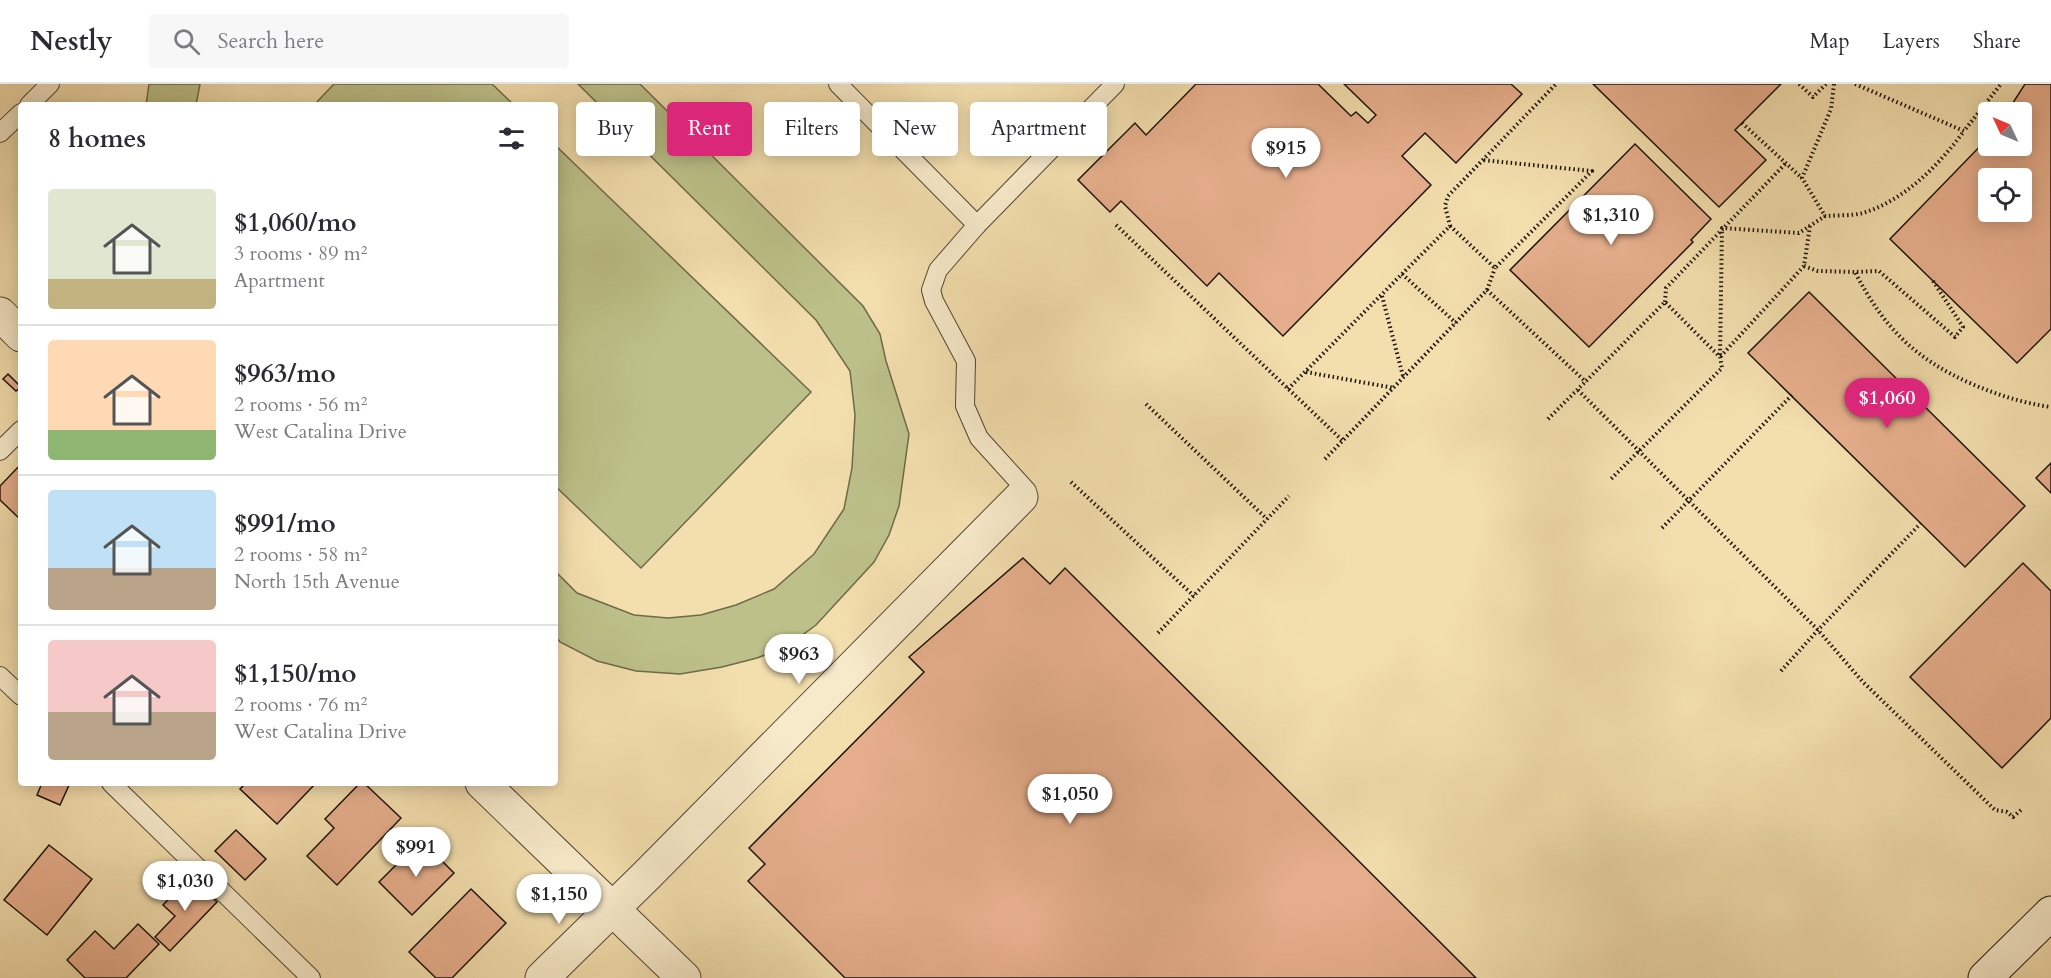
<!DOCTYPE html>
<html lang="en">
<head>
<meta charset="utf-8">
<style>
	:root { --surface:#fff; --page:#f7f7f7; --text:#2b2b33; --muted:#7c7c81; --line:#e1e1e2; --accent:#db2777 }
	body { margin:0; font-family:Cardo,serif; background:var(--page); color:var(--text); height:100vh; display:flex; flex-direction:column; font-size:22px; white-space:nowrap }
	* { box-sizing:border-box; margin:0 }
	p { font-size:20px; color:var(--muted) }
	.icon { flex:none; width:33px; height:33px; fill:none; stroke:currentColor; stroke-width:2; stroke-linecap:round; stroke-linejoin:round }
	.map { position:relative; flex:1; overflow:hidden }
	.side { position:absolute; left:18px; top:18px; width:540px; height:684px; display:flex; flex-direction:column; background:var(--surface); border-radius:6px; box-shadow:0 3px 15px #0003 }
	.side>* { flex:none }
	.hud { position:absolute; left:576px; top:18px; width:570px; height:54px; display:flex; gap:12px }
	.needle { width:39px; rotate:314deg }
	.fabs { position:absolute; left:1978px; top:18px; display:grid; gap:12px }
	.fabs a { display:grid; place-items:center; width:54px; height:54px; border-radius:6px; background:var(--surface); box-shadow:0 3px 15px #0003; font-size:30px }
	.price { position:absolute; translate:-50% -51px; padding:0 14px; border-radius:21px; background:#fff; color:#222; font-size:20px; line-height:39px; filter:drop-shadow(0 2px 3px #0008) }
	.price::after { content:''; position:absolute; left:50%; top:36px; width:18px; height:14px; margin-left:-9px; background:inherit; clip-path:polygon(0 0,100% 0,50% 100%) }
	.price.active { background:var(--accent); color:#fff }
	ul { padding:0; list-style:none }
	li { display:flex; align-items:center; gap:18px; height:150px; padding:0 30px }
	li+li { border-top:2px solid var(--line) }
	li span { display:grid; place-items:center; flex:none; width:168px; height:120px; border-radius:6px; color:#555 }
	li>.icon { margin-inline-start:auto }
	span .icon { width:72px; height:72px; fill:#fffc; stroke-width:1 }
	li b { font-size:26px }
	h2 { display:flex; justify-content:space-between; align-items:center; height:72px; padding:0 30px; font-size:26px }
	.chip { padding:0 21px; border-radius:6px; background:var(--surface); box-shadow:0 3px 15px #0003; font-size:21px; line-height:54px }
	.chip.active { background:var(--accent); color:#fff }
	header { display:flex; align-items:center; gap:36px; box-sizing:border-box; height:84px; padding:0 30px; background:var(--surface); border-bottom:2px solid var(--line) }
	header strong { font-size:28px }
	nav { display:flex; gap:33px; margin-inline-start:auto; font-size:21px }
	.search { width:420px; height:54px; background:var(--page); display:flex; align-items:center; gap:15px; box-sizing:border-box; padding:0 21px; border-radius:6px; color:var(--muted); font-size:22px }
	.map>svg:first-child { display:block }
	.green { fill:#bdc189; stroke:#6e6a4a; stroke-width:1.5 }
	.building { fill:#e6ae8c; stroke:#1e140b; stroke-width:1.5; fill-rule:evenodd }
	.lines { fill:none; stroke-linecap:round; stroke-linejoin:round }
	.service-casing { stroke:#534634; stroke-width:20 }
	.minor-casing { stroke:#534634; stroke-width:35 }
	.tertiary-casing { stroke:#534634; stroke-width:35 }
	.secondary-casing { stroke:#1e140b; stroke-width:35 }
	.path { stroke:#1e140b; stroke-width:4; stroke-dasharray:1.5 3; stroke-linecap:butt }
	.service { stroke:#f7eaca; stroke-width:18 }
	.minor { stroke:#f7eaca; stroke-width:33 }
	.tertiary { stroke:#f7eaca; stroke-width:33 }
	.secondary { stroke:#f7eaca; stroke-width:33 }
</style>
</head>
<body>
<header>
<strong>Nestly</strong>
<div class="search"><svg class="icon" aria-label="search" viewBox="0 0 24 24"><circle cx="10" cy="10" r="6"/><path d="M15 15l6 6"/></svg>Search here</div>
<nav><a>Map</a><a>Layers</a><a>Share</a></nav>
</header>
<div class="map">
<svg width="2051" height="894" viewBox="0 0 2051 894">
	<rect width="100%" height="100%" fill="#f3dead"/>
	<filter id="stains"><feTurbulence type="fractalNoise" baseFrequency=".00333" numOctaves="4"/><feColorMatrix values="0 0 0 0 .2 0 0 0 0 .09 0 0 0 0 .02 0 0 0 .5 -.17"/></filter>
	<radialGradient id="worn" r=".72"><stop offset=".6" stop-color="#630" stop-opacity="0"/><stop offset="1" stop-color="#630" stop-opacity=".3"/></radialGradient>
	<!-- green -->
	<g class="green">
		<polygon points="149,0 200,0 196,21 146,21"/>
		<polygon points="334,0 492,0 514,21 314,21"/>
		<polygon points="578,0 640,0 863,222 880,250 886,277 909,350 899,422 889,451 874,478 839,516 816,541 786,563 757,574 722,583 680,590 636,587 597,577 560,558 555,552 555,487 577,509 634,531 668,534 701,531 736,521 774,505 814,470 844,425 852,384 855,331 850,287 816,236"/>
		<polygon points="555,61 811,308 641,484 555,402"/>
	</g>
	<!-- building -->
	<g class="building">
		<polygon points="1196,0 1318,0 1351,32 1356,28 1368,39 1376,31 1344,0 1511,0 1522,10 1456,79 1425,49 1402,72 1431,101 1283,252 1219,189 1207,202 1121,117 1110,128 1078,96 1135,39 1146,51"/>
		<polygon points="1593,0 1781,0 1735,46 1766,76 1719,123"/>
		<path d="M 2025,0 L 2051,0 L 2051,245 L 2017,279 L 1890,155 L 1989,53 L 1989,62 L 2022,62 L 2022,28 L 2007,28 ZM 1989,94 L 2022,94 L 2022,128 L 1989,128 Z"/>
		<polygon points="1635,60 1711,135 1691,156 1693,158 1589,263 1510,186"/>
		<polygon points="1809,208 2025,422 1965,483 1748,269"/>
		<polygon points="8,290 21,303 16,307 3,295"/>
		<polygon points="2051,379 2051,409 2036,394"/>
		<polygon points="21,380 21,436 0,416 0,402"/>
		<polygon points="1023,474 1050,500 1065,484 1476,894 845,894 748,797 765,780 749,764 924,588 909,573"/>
		<polygon points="2023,479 2051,507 2051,634 2002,684 1910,593"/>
		<polygon points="42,699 70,699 60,721 37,711"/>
		<polygon points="246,699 316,699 277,740 240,705"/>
		<polygon points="360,699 364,699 401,734 337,801 307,772 334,744 325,735"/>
		<polygon points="236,746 266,775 245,796 215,767"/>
		<polygon points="421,756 454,789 412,831 379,798"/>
		<polygon points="49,761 92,795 47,851 4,816"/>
		<polygon points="191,792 217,818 170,867 155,853 175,832 163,821"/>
		<polygon points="471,805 506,839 452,894 436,894 409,868"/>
		<polygon points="138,840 159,860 126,894 85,894 67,876 95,847 114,865"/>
	</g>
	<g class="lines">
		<!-- service casing -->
		<g class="service-casing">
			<g id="service">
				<polyline points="838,0 977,141 938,186 931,206 934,217 966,277 965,322 979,354 1027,407"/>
				<polyline points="29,21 50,0"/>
				<polyline points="0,49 21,29"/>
				<polyline points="977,141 1115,0"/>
				<polyline points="0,367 21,346"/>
				<polyline points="0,592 21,612"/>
				<polyline points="111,699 311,894"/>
			</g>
		</g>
		<!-- minor casing -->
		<g class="minor-casing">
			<polyline id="minor" points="542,894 646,792 1021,413"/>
		</g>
		<!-- tertiary casing -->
		<g class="tertiary-casing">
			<g id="tertiary">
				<polyline points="0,230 21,251"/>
				<polyline points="482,699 684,894"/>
			</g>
		</g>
		<!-- secondary casing -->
		<g class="secondary-casing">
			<polyline id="secondary" points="1985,894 2051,829"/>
		</g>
		<!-- path -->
		<g class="path">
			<polyline points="1799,0 1813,13 1826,0"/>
			<path d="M 1834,0 L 1831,25 L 1802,94 L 1825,132 C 1837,131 1852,132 1863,129 C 1905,116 1939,81 1964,47"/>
			<polyline points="1855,0 1964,47 2001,0"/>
			<polyline points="1742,39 1802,94"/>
			<polyline points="1116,141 1343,357"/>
			<polyline points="1450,142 1495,184 1592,87 1482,76"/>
			<polyline points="1810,142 1804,182 1720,273 1722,144 1799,149 1825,132"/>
			<polyline points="1804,182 1818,187 1855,188"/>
			<polyline points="1402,190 1450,142 1445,122 1448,112 1556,0"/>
			<path d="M 1933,197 L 1963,243 L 1955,253 L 1879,187 L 1855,188 C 1884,244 1915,275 1972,300 C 1998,311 2022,319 2051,323"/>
			<polyline points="1487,206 1495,184"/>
			<polyline points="1382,212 1403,292"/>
			<polyline points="1665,218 1666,204 1786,79"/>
			<polyline points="1306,288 1394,304"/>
			<polyline points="1288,305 1402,190 1456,239"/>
			<polyline points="1578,306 1818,546 1862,597 1995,726 2007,728 2013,733 2021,726"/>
			<polyline points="1146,320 1267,435"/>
			<polyline points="1548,335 1665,218 1720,273 1722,284 1610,396"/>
			<polyline points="1325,375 1487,206 1586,298"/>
			<polyline points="1071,398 1194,512"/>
			<polyline points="1662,444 1792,311"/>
			<polyline points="1158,549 1289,412"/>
			<polyline points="1781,587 1818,546 1921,439"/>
		</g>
		<!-- service -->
		<use href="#service" class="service"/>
		<!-- minor -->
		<use href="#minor" class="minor"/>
		<!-- tertiary -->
		<use href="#tertiary" class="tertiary"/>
		<!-- secondary -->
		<use href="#secondary" class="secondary"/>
	</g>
	<rect width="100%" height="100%" filter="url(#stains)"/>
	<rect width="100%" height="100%" fill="url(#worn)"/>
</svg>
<div class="fabs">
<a><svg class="needle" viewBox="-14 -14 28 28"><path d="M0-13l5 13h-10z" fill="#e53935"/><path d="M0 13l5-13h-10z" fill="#7c7c81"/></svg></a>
<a><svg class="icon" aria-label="locate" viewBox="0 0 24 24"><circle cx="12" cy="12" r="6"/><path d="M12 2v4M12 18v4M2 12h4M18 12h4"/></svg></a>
</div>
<b class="price" style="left:1286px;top:95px">$915</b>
<b class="price" style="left:1611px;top:162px">$1,310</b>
<b class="price active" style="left:1887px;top:345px">$1,060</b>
<b class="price" style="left:799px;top:601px">$963</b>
<b class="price" style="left:1070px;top:741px">$1,050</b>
<b class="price" style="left:416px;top:794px">$991</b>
<b class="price" style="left:185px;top:828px">$1,030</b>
<b class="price" style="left:559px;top:841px">$1,150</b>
<div class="hud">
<a class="chip">Buy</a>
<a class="chip active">Rent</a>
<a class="chip">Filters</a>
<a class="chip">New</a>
<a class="chip">Apartment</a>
</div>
<section class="side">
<h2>8 homes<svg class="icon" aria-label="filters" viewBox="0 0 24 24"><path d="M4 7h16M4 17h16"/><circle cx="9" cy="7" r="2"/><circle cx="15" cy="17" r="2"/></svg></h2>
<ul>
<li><span style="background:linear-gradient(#dfe7d0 75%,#c2b280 0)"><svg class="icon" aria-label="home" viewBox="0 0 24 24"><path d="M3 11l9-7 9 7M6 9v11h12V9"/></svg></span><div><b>$1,060/mo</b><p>3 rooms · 89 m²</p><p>Apartment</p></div></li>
<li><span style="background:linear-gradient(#ffd9b3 75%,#8fb573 0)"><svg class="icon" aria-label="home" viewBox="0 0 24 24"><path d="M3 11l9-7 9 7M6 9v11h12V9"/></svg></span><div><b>$963/mo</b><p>2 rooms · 56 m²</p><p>West Catalina Drive</p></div></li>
<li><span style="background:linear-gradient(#bfe0f5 65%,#b9a48a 0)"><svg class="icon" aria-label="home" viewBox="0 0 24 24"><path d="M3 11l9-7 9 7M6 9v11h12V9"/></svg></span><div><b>$991/mo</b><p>2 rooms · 58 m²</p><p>North 15th Avenue</p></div></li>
<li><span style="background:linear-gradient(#f6c9c9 60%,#b9a48a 0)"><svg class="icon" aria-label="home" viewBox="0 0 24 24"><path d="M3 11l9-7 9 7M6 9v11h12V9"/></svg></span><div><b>$1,150/mo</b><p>2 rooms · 76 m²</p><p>West Catalina Drive</p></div></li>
</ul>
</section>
</div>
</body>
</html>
